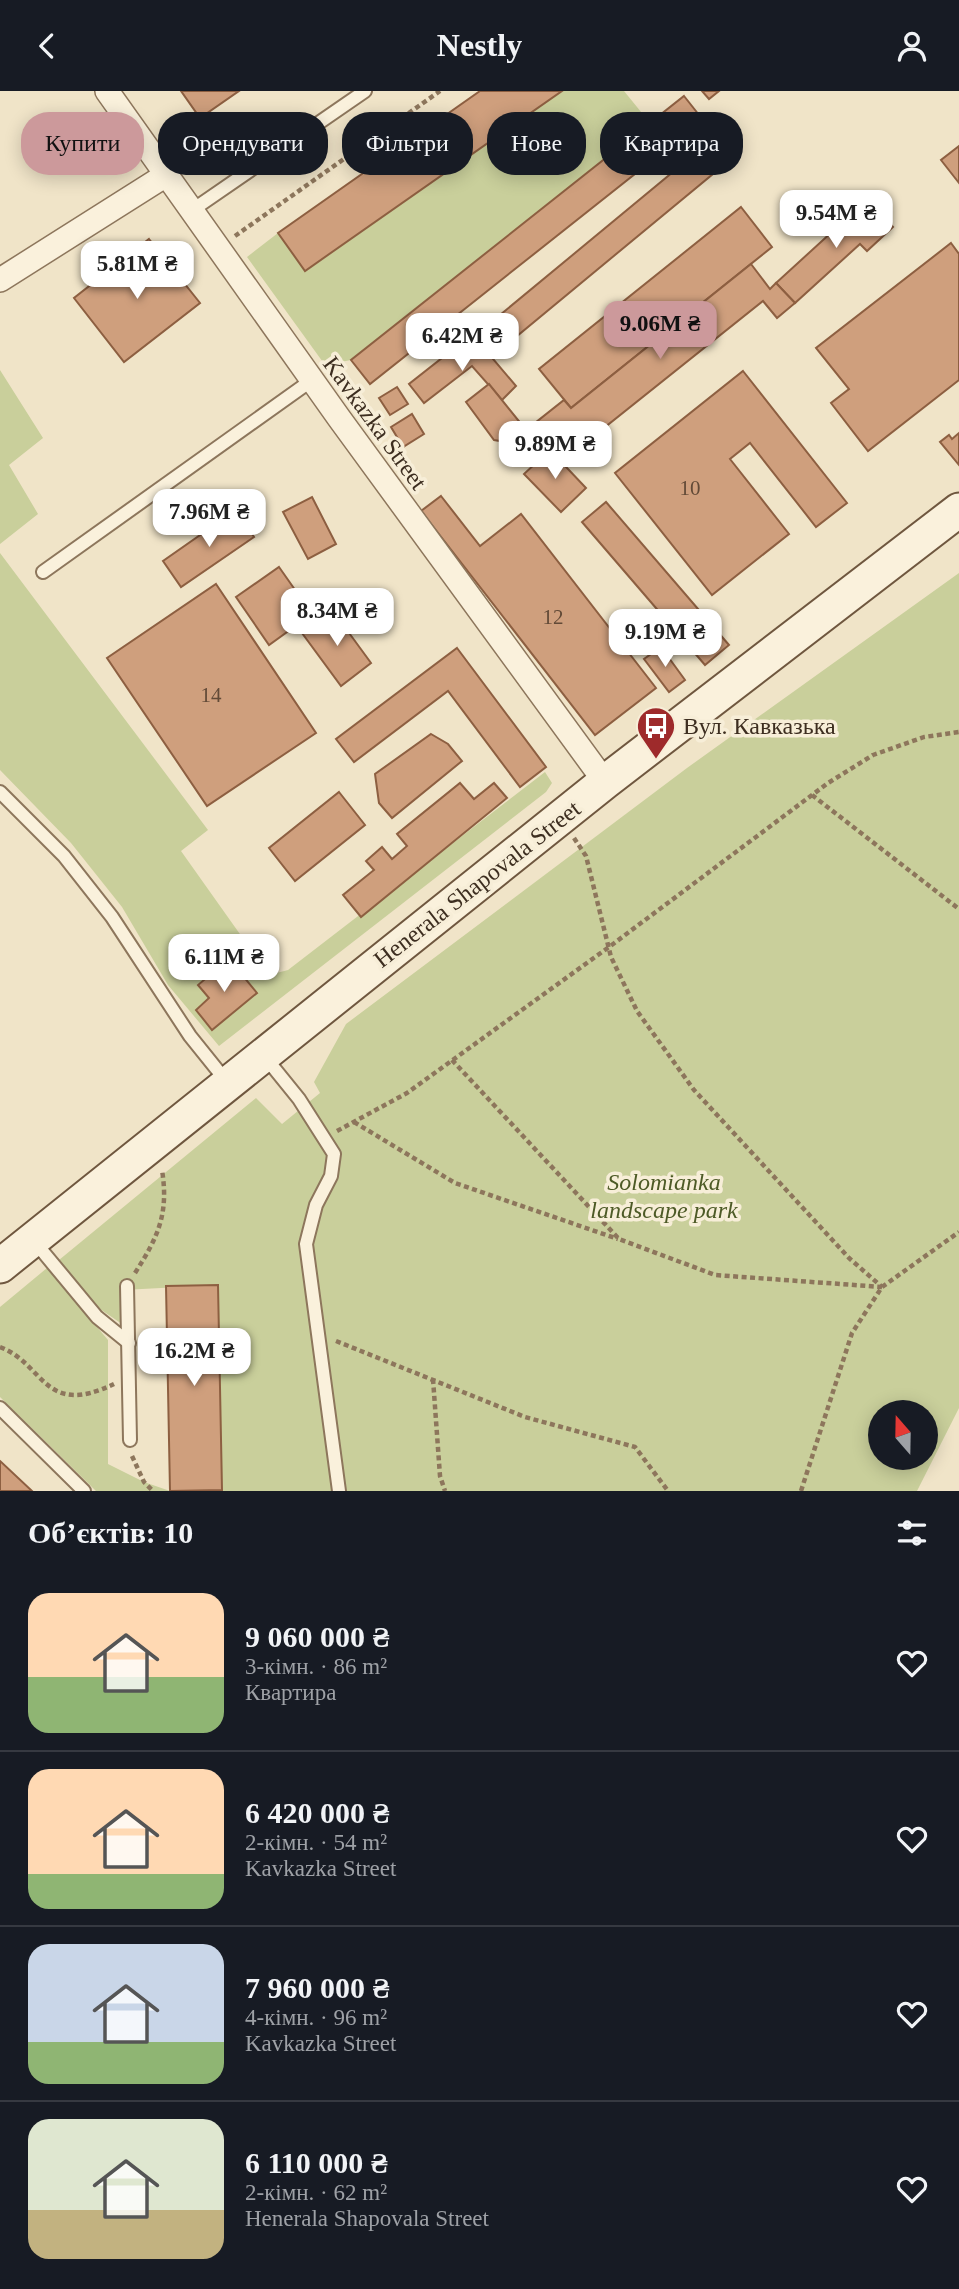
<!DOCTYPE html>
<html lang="uk">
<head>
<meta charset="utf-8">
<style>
	:root { --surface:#171b24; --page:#20242c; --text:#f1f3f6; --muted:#9ea1a6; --line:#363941; --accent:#cc999b }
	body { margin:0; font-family:Georgia,serif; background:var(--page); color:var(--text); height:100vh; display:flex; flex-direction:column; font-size:26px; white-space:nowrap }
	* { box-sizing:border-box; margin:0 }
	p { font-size:23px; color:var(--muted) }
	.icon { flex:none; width:38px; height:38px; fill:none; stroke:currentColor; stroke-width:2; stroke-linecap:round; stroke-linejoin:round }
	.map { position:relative; height:1400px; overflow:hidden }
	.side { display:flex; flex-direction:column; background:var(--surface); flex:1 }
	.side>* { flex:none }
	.top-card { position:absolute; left:21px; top:21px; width:917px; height:63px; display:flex; gap:14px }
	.needle { width:46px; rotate:340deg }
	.controls { position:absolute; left:868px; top:1309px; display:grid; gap:14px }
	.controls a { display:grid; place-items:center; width:70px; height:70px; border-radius:50%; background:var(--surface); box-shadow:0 4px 18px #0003; font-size:35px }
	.price { position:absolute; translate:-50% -60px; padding:0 16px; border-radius:14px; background:#fff; color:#222; font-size:23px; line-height:46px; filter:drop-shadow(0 2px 4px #0008) }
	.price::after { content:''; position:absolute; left:50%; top:42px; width:21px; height:16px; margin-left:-10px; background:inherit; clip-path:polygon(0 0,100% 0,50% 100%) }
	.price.selected { background:var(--accent); color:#111 }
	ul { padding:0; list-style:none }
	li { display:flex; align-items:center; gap:21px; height:175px; padding:0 28px }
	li+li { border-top:2px solid var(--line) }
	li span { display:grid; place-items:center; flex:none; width:196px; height:140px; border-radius:21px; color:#555 }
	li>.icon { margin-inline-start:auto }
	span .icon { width:84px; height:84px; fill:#fffc; stroke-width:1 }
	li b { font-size:30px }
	h2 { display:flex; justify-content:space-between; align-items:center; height:84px; padding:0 28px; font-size:30px }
	.chip { padding:0 24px; border-radius:28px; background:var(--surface); box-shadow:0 4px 18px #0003; font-size:24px; line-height:63px }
	.chip.selected { background:var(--accent); color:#111 }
	header { display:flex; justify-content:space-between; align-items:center; height:91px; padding:0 28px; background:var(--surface); font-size:32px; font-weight:700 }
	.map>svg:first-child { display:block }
	.green { fill:#c9cf9b; fill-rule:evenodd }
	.building { fill:#cf9f7d; stroke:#8d5f41; stroke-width:2 }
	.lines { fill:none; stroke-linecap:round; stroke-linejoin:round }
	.lane-casing { stroke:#8d765c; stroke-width:16 }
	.street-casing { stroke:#8d765c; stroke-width:26 }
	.secondary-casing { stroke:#6f573f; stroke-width:37 }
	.path { stroke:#8d765c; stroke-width:4.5; stroke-dasharray:5 3.5; stroke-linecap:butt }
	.lane { stroke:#faf1dc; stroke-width:12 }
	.street { stroke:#faf1dc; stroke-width:23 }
	.secondary { stroke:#faf1dc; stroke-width:33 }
	.labels { text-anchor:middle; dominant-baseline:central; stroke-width:7; stroke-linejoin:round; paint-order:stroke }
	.number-label { font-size:21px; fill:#624a37 }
	.street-label { font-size:24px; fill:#3d2e20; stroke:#f7eed8 }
	.poi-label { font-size:24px; fill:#3d2e20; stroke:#f7eed8; text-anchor:start }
	.park-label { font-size:24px; font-style:italic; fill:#4d5a26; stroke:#f7eed8 }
</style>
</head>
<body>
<header><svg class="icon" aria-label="back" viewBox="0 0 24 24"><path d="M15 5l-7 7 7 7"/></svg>Nestly<svg class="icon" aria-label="person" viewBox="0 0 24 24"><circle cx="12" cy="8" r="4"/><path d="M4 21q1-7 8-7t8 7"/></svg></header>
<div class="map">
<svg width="959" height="1400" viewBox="0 0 959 1400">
	<rect width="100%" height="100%" fill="#f0e4c8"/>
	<!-- green -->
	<g class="green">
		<polygon points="562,0 624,0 650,32 351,269 325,274 247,166 278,142 306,180"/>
		<polygon points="0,279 43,347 9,374 38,423 0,453"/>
		<polygon points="0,462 208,739 181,760 269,884 288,879 545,681 552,692 546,701 219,955 168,894 122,816 71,752 0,679"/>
		<path d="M 959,482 L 959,1317 L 917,1400 L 96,1400 L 0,1306 L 0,1216 L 47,1177 L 108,1249 L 108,1373 L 144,1391 L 170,1400 L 222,1398 L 218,1194 L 123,1199 L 122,1233 L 100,1218 L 59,1169 L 256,1007 L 282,1033 L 320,1002 L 314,991 L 346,933 L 687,677 ZM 880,1321 L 926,1321 L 926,1367 L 880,1367 Z"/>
	</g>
	<!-- building -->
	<g class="building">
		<polygon points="181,0 239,0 200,27"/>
		<polygon points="480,0 562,0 305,180 278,142"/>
		<polygon points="702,0 719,0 709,8"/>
		<polygon points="684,5 703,29 370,293 351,269"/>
		<polygon points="708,52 725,73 511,250 494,229"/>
		<polygon points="959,55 959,92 941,69"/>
		<polygon points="868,108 893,136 867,160 860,153 795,212 776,192"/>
		<polygon points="741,116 772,156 571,317 539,278"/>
		<polygon points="149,148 200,212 124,271 74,207"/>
		<polygon points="951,152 959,163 959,289 868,360 831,312 849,298 816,257"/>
		<polygon points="751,173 770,198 776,192 795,212 777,227 763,210 565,368 535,332 564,309 571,317"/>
		<polygon points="477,249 516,295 502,309 472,275 424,312 409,293 456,256 461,263"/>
		<polygon points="743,280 847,412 816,436 750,352 730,368 789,443 712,504 615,382"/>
		<polygon points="489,293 530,344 538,338 552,353 537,371 518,353 494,349 466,311"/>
		<polygon points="397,296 408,313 390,324 379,307"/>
		<polygon points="412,323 424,343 403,356 391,336"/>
		<polygon points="959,342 959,374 940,351 949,344 952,348"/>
		<polygon points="550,359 586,397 561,421 524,383"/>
		<polygon points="441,405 480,455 521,423 656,597 595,644 421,420"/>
		<polygon points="312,406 336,453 308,468 283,421"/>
		<polygon points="606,411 729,554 705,574 582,431"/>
		<polygon points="236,419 254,446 181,496 163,470"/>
		<polygon points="279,476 312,523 269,554 236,506"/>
		<polygon points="216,493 316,642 207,715 107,567"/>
		<polygon points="333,520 371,572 341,595 302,542"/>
		<polygon points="661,556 685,589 669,601 644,568"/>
		<polygon points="457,557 546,676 520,696 448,600 354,671 336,648"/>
		<polygon points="431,643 448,653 462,670 392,727 379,712 375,683"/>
		<polygon points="460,692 474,708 494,692 507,707 361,826 343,804 374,779 366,770 382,756 392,768 407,755 397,743"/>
		<polygon points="339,701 365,734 295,790 269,757"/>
		<polygon points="229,868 257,902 212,939 196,919 209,907 198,894"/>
		<polygon points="218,1194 222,1399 170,1400 166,1195"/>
		<polygon points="0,1370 32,1400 0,1400"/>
	</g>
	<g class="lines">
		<!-- lane casing -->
		<g class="lane-casing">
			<g id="lane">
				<polyline points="191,120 365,0"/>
				<polyline points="43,481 312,289"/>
				<polyline points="0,701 64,765 112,826 190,945 227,991"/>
				<polyline points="265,966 299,1008 334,1063 331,1085 316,1114 306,1153 339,1400"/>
				<polyline points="34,1150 97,1226 129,1252"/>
				<polyline points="127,1195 130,1349"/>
				<polyline points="0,1317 84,1400"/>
			</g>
		</g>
		<!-- street casing -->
		<g class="street-casing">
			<g id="street">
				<polyline points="107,0 339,327 605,691"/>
				<polyline points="0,189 166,84"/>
			</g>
		</g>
		<!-- secondary casing -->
		<g class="secondary-casing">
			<polyline id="secondary" points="0,1175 605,691 959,419"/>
		</g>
		<!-- path -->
		<g class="path">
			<polyline points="235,145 440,0"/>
			<polyline points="812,704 959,818"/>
			<polyline points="574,747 586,765 611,866 637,920 694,999 849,1167 882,1196"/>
			<polyline points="452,969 619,1148 715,1184 882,1196"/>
			<polyline points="354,1031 455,1092 618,1148"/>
			<polyline points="337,1040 407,1002 609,856 828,692 873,664 924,646 959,641"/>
			<path d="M 135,1182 C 158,1146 169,1123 162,1079"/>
			<polyline points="336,1250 525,1326 635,1356 668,1400"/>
			<path d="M 0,1256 C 45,1273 43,1327 114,1293"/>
			<polyline points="433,1288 440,1385 445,1400"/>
			<polyline points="132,1365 144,1391 153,1400"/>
			<polyline points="801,1400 852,1242 882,1196 959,1141"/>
		</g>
		<!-- lane -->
		<use href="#lane" class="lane"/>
		<!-- street -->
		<use href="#street" class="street"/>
		<!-- secondary -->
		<use href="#secondary" class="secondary"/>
	</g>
	<!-- icons -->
	<defs>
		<g id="bus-pin" transform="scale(2.0125)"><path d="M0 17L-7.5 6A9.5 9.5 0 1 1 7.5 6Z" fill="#9e2a2b" stroke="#f7eed8"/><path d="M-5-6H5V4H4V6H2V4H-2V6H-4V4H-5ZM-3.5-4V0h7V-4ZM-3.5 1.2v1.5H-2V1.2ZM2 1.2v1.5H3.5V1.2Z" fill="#fff"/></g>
	</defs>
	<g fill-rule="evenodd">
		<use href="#bus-pin" x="656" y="635"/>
	</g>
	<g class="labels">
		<!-- number labels -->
		<g class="number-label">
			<text x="690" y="397">10</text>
			<text x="553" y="526">12</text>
			<text x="211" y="604">14</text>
		</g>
		<!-- street labels -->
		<g class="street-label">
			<text transform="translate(375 332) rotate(54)">Kavkazka Street</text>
			<text transform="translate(477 793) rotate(-38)">Henerala Shapovala Street</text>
		</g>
		<!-- poi labels -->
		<g class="poi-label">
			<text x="683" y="635">Вул. Кавказька</text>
		</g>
		<!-- park labels -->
		<g class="park-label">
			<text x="664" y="1091">Solomianka<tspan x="664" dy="28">landscape park</tspan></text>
		</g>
	</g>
</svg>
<div class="controls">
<a><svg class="needle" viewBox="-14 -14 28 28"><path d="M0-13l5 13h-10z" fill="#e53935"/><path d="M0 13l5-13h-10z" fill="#9ea1a6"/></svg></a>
</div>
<b class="price" style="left:836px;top:159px">9.54M ₴</b>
<b class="price" style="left:137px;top:210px">5.81M ₴</b>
<b class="price selected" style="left:660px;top:270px">9.06M ₴</b>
<b class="price" style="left:462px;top:282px">6.42M ₴</b>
<b class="price" style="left:555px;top:390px">9.89M ₴</b>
<b class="price" style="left:209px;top:458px">7.96M ₴</b>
<b class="price" style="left:337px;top:557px">8.34M ₴</b>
<b class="price" style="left:665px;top:578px">9.19M ₴</b>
<b class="price" style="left:224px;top:903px">6.11M ₴</b>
<b class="price" style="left:194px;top:1297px">16.2M ₴</b>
<div class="top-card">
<a class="chip selected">Купити</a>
<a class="chip">Орендувати</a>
<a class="chip">Фільтри</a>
<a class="chip">Нове</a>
<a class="chip">Квартира</a>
</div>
</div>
<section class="side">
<h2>Об’єктів: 10<svg class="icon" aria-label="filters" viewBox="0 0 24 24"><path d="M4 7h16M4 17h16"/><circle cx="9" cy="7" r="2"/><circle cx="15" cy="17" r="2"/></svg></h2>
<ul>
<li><span style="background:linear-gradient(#ffd9b3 60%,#8fb573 0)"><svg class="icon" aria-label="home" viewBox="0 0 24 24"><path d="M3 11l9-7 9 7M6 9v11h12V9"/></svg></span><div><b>9 060 000 ₴</b><p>3-кімн. · 86 m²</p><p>Квартира</p></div><svg class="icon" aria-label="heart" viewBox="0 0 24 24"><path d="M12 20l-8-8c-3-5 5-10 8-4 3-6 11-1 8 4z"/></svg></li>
<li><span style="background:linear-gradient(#ffd9b3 75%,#8fb573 0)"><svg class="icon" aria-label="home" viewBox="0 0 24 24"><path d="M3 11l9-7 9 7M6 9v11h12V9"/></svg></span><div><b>6 420 000 ₴</b><p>2-кімн. · 54 m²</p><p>Kavkazka Street</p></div><svg class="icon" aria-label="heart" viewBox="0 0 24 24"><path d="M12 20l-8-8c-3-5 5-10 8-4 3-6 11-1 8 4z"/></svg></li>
<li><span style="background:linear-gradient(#c9d6e8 70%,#8fb573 0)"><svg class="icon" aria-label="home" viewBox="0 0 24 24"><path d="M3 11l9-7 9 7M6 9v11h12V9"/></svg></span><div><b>7 960 000 ₴</b><p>4-кімн. · 96 m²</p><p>Kavkazka Street</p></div><svg class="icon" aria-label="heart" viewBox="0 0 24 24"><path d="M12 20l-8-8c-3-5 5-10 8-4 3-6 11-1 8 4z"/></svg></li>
<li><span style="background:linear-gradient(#dfe7d0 65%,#c2b280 0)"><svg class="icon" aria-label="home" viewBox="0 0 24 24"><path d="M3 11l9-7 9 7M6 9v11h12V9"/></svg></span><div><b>6 110 000 ₴</b><p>2-кімн. · 62 m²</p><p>Henerala Shapovala Street</p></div><svg class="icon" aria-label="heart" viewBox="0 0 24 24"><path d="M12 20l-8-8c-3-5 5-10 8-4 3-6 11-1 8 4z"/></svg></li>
</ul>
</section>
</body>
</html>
